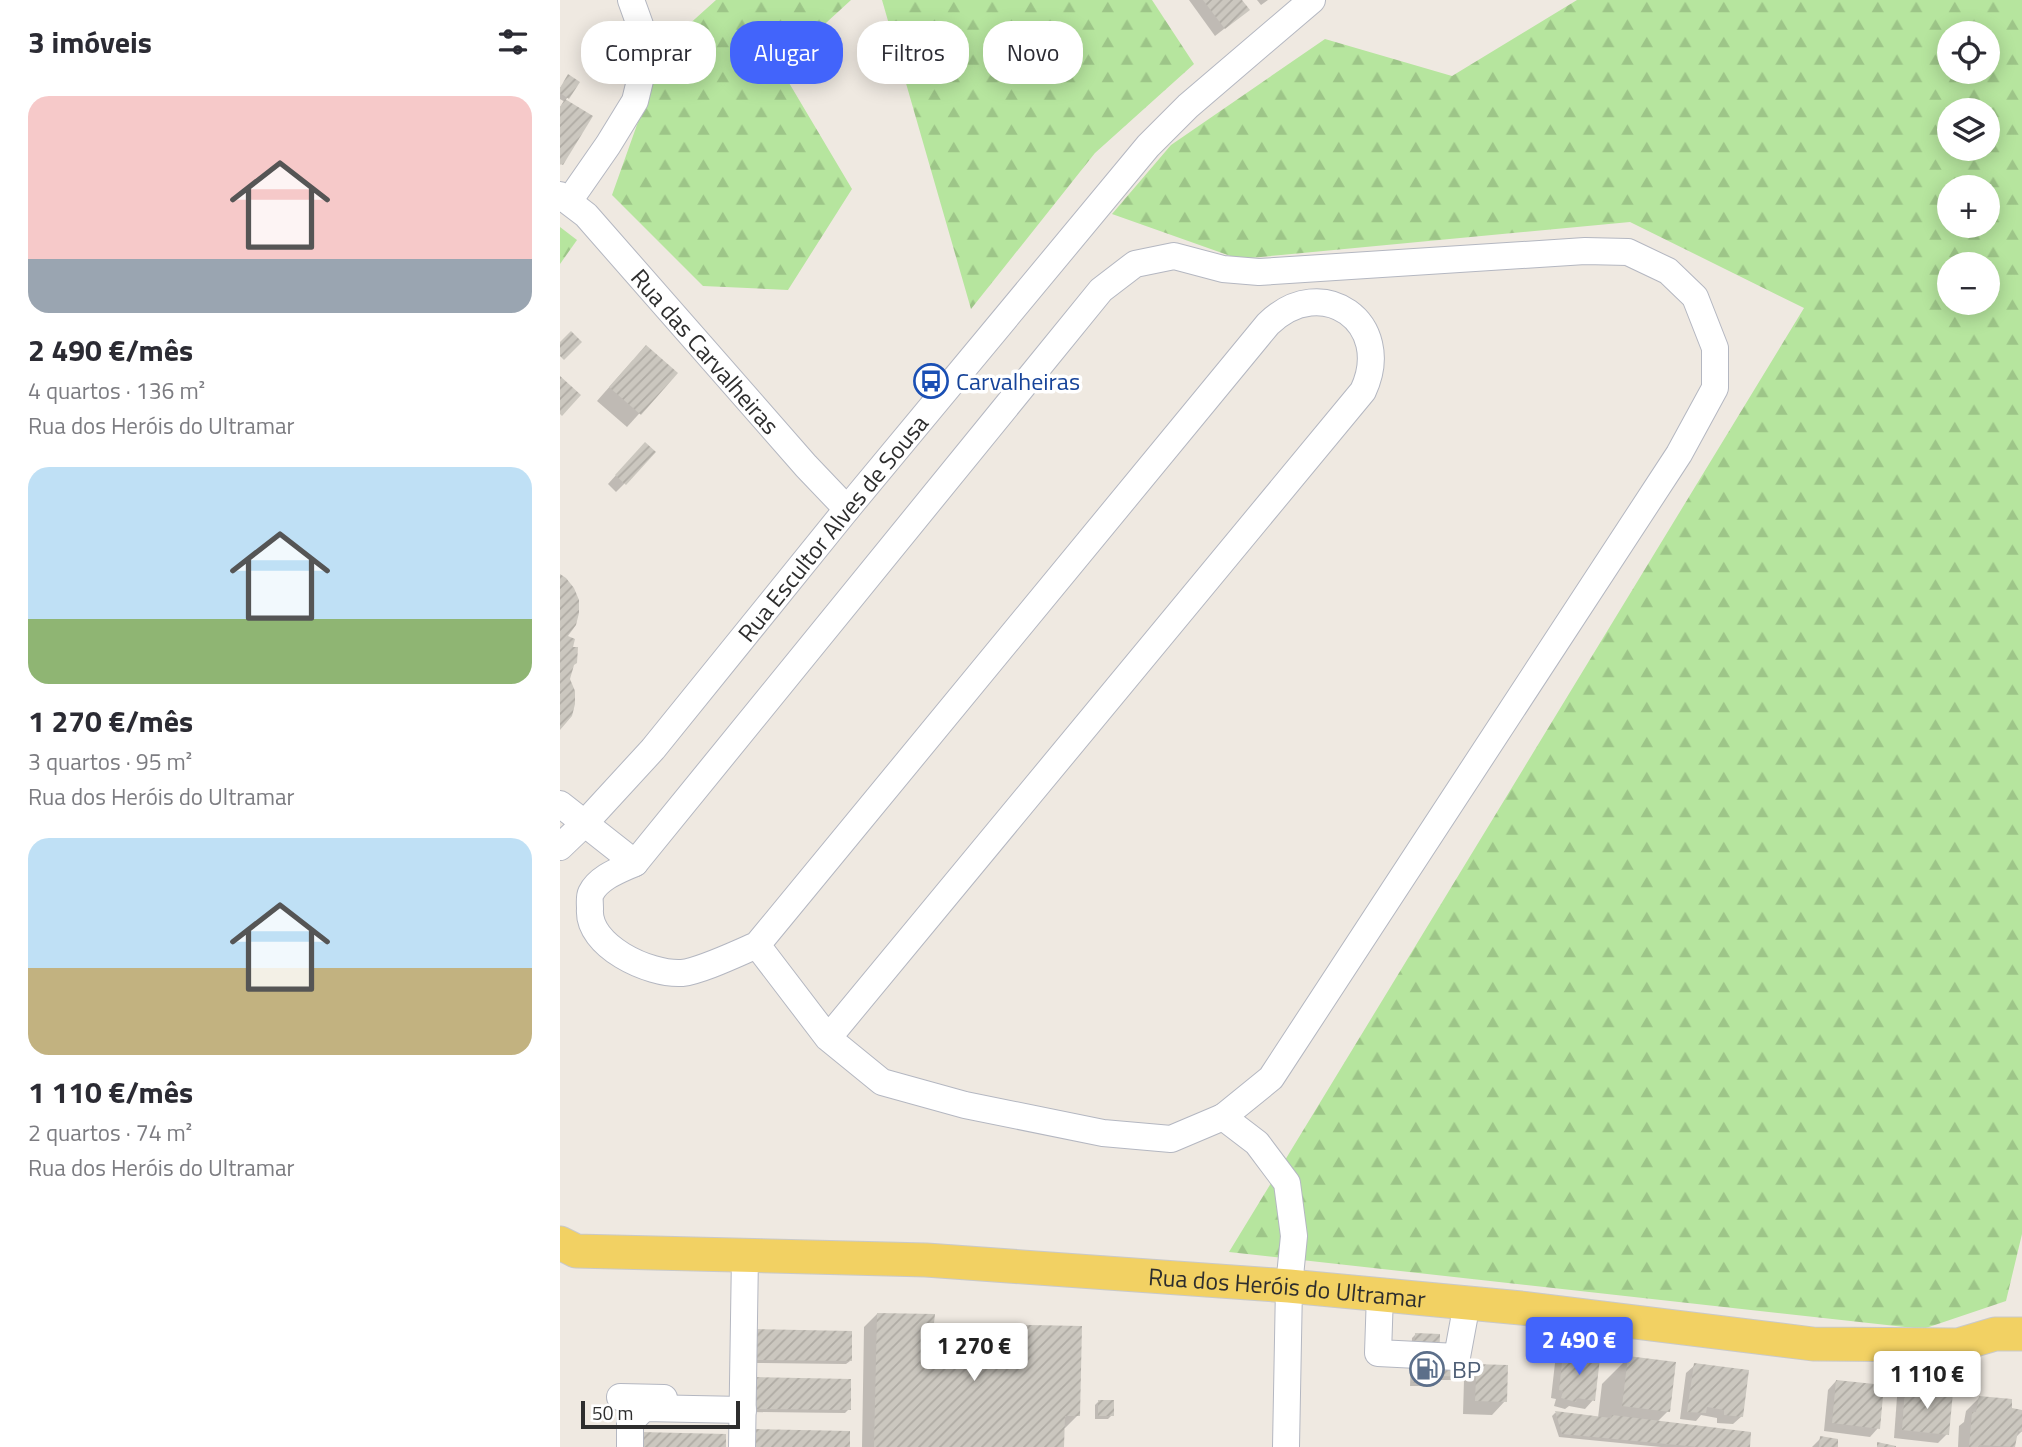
<!DOCTYPE html>
<html lang="pt">
<head>
<meta charset="utf-8">
<style>
	:root { --surface:#fff; --page:#f7f7f7; --text:#2b2b33; --muted:#7c7c81; --accent:#4264fb }
	body { margin:0; font-family:"Titillium Web",sans-serif; background:var(--page); color:var(--text); height:100vh; display:flex; flex-direction:column; font-size:26px; white-space:nowrap }
	* { box-sizing:border-box; margin:0 }
	p { font-size:23px; color:var(--muted) }
	.icon { flex:none; width:38px; height:38px; fill:none; stroke:currentColor; stroke-width:2; stroke-linecap:round; stroke-linejoin:round }
	.map { position:relative; flex:1; overflow:hidden }
	.panel { display:flex; flex-direction:column; background:var(--surface); width:560px }
	.panel>* { flex:none }
	.hud { position:absolute; left:21px; top:21px; width:665px; height:63px; display:flex; gap:14px }
	.fabs { position:absolute; left:1377px; top:21px; display:grid; gap:14px }
	.fabs a { display:grid; place-items:center; width:63px; height:63px; border-radius:50%; background:var(--surface); box-shadow:0 4px 18px #0003; font-size:35px }
	.scale { position:absolute; left:21px; bottom:18px; width:159px; box-sizing:border-box; padding-left:7px; border:4px solid #2e2e2e; border-top:0; font-size:19px; line-height:24px; white-space:nowrap; color:#2e2e2e; -webkit-text-stroke:5px #fff; paint-order:stroke }
	.price { position:absolute; translate:-50% -60px; padding:0 16px; border-radius:7px; background:#fff; color:#222; font-size:23px; line-height:46px; filter:drop-shadow(0 2px 4px #0008) }
	.price::after { content:''; position:absolute; left:50%; top:42px; width:21px; height:16px; margin-left:-10px; background:inherit; clip-path:polygon(0 0,100% 0,50% 100%) }
	.price.on { background:var(--accent); color:#fff }
	ul { padding:0; list-style:none }
	li { display:grid; align-content:center; gap:14px; height:371px; padding:0 28px }
	li span { display:grid; place-items:center; height:217px; border-radius:21px; color:#555 }
	li>.icon { margin-inline-start:auto }
	span .icon { width:126px; height:126px; fill:#fffc; stroke-width:1 }
	li b { font-size:30px }
	h2 { display:flex; justify-content:space-between; align-items:center; height:84px; padding:0 28px; font-size:30px }
	.tag { padding:0 24px; border-radius:28px; background:var(--surface); box-shadow:0 4px 18px #0003; font-size:24px; line-height:63px }
	.tag.on { background:var(--accent); color:#fff }
	main { display:flex; flex:1; min-height:0 }
	.map>svg:first-child { display:block }
	.forest { fill:url(#forest-firs); fill-rule:evenodd }
	.shadow { fill:#0003 }
	.building { fill:url(#building-hatch) }
	.lines { fill:none; stroke-linecap:round; stroke-linejoin:round }
	.minor-casing { stroke:#b4b7c1; stroke-width:28 }
	.major-casing { stroke:#c9c9c9; stroke-width:35 }
	.minor { stroke:#fff; stroke-width:26 }
	.major { stroke:#f2d163; stroke-width:33 }
	.labels { text-anchor:middle; dominant-baseline:central; stroke-width:7; stroke-linejoin:round; paint-order:stroke }
	.street-label { font-size:24px; fill:#2e2e2e; stroke:#fff }
	.transit-label { font-size:24px; fill:#164399; stroke:#fff; text-anchor:start }
	.service-label { font-size:24px; fill:#4e5e75; stroke:#fff; text-anchor:start }
</style>
</head>
<body>
<main>
<section class="panel">
<h2>3 imóveis<svg class="icon" aria-label="filters" viewBox="0 0 24 24"><path d="M4 7h16M4 17h16"/><circle cx="9" cy="7" r="2"/><circle cx="15" cy="17" r="2"/></svg></h2>
<ul>
<li><span style="background:linear-gradient(#f6c9c9 75%,#9aa5b1 0)"><svg class="icon" aria-label="home" viewBox="0 0 24 24"><path d="M3 11l9-7 9 7M6 9v11h12V9"/></svg></span><div><b>2 490 €/mês</b><p>4 quartos · 136 m²</p><p>Rua dos Heróis do Ultramar</p></div></li>
<li><span style="background:linear-gradient(#bfe0f5 70%,#8fb573 0)"><svg class="icon" aria-label="home" viewBox="0 0 24 24"><path d="M3 11l9-7 9 7M6 9v11h12V9"/></svg></span><div><b>1 270 €/mês</b><p>3 quartos · 95 m²</p><p>Rua dos Heróis do Ultramar</p></div></li>
<li><span style="background:linear-gradient(#bfe0f5 60%,#c2b280 0)"><svg class="icon" aria-label="home" viewBox="0 0 24 24"><path d="M3 11l9-7 9 7M6 9v11h12V9"/></svg></span><div><b>1 110 €/mês</b><p>2 quartos · 74 m²</p><p>Rua dos Heróis do Ultramar</p></div></li>
</ul>
</section>
<div class="map">
<svg width="1462" height="1447" viewBox="0 0 1462 1447">
	<defs>
		<pattern id="forest-firs" width="22" height="20" patternUnits="userSpaceOnUse" patternTransform="scale(1.75)"><rect width="22" height="20" fill="#b6e59e"/><path d="M5 1l3.5 6h-7zM16 11l3.5 6h-7z" fill="#9dc588"/></pattern>
		<pattern id="building-hatch" width="6" height="6" patternUnits="userSpaceOnUse" patternTransform="scale(1.75)"><rect width="6" height="6" fill="#cbc7bf"/><path d="M-1 1l2-2M0 6l6-6M5 7l2-2" fill="none" stroke="#afaba4"/></pattern>
	</defs>
	<rect width="100%" height="100%" fill="#efe9e1"/>
	<!-- forest -->
	<g class="forest">
		<polygon points="156,0 291,0 219,66 292,189 228,290 143,286 52,195 105,46"/>
		<polygon points="322,0 592,0 634,64 535,153 411,309"/>
		<path d="M 1017,0 L 1462,0 L 1462,1234 L 1446,1301 L 1363,1329 L 669,1252 L 1244,308 L 1070,222 L 679,259 L 552,214 L 611,145 L 765,39 L 892,76 ZM 1390,33 L 1428,33 L 1428,72 L 1390,72 ZM 1390,110 L 1428,110 L 1428,149 L 1390,149 ZM 1390,187 L 1428,187 L 1428,226 L 1390,226 ZM 1390,264 L 1428,264 L 1428,303 L 1390,303 Z"/>
		<polygon points="0,227 17,240 0,264"/>
	</g>
	<!-- shadow -->
	<g class="shadow">
		<polygon points="629,0 680,0 688,10 655,36"/>
		<polygon points="697,0 708,0 701,5"/>
		<polygon points="8,77 18,82 5,101 31,117 0,165 0,107 5,102 0,99 0,88"/>
		<polygon points="73,360 116,373 67,427 37,401"/>
		<polygon points="76,453 65,483 56,492 48,484"/>
		<polygon points="317,1314 373,1325 518,1415 505,1428 503,1428 503,1447 302,1447 304,1327"/>
		<polygon points="197,1331 290,1361 286,1364 193,1363"/>
		<polygon points="855,1335 877,1365 947,1367 945,1401 932,1415 903,1414 904,1380 877,1380 876,1383 873,1386 850,1386 852,1338"/>
		<polygon points="1004,1355 1033,1400 1025,1409 1009,1406 1005,1409 994,1406 996,1399 991,1398 995,1363"/>
		<polygon points="1068,1358 1108,1411 1097,1422 1188,1447 1101,1447 999,1437 992,1416 995,1413 1038,1418 1042,1384"/>
		<polygon points="1135,1365 1182,1416 1173,1424 1157,1423 1157,1418 1141,1415 1136,1421 1120,1419 1126,1373"/>
		<polygon points="196,1379 289,1409 285,1413 192,1412"/>
		<polygon points="1276,1381 1318,1428 1310,1437 1264,1431 1268,1390"/>
		<polygon points="1346,1389 1387,1434 1378,1443 1334,1438 1337,1397"/>
		<polygon points="1419,1398 1450,1410 1462,1431 1455,1438 1454,1447 1398,1447 1399,1426 1404,1422 1406,1411"/>
		<polygon points="539,1401 552,1415 548,1419 535,1419 535,1405"/>
		<polygon points="1261,1438 1276,1447 1252,1447"/>
	</g>
	<!-- building -->
	<g class="building">
		<polygon points="643,0 682,0 690,10 665,29"/>
		<polygon points="8,74 20,82 9,99 0,93 0,88"/>
		<polygon points="5,99 33,116 3,165 0,164 0,107"/>
		<polygon points="11,331 22,342 4,360 0,356 0,342"/>
		<polygon points="86,345 118,373 81,415 49,387"/>
		<polygon points="0,376 21,395 2,416 0,414"/>
		<polygon points="85,442 96,452 66,485 55,475"/>
		<polygon points="0,574 6,578 14,588 19,600 19,613 16,625 8,636 15,639 13,647 18,647 17,663 14,665 10,679 15,691 15,704 12,716 0,730"/>
		<polygon points="317,1313 375,1314 374,1323 522,1326 520,1416 505,1416 504,1447 314,1447"/>
		<polygon points="196,1329 292,1331 292,1361 196,1360"/>
		<polygon points="855,1333 880,1334 879,1363 948,1365 947,1402 915,1401 916,1377 878,1376 878,1383 853,1383"/>
		<polygon points="1003,1353 1040,1358 1035,1401 1017,1398 1016,1402 1001,1398 1003,1391 999,1390"/>
		<polygon points="1068,1356 1116,1362 1110,1412 1062,1406"/>
		<polygon points="1134,1363 1189,1370 1183,1417 1164,1415 1164,1410 1147,1407 1146,1413 1127,1412"/>
		<polygon points="195,1377 291,1379 291,1410 195,1409"/>
		<polygon points="1276,1380 1324,1385 1320,1429 1272,1423"/>
		<polygon points="1345,1387 1393,1392 1389,1435 1342,1430"/>
		<polygon points="1419,1396 1452,1399 1452,1408 1462,1410 1462,1432 1458,1431 1455,1447 1419,1445 1419,1447 1409,1447 1412,1412 1416,1412"/>
		<rect x="538" y="1400" width="16" height="16"/>
		<polygon points="995,1411 1051,1418 1052,1415 1191,1432 1190,1447 1138,1447 1002,1434"/>
		<polygon points="194,1429 290,1431 290,1447 194,1447"/>
		<polygon points="80,1432 166,1434 166,1447 80,1447"/>
		<polygon points="1260,1436 1278,1439 1278,1447 1259,1447"/>
		<polygon points="1317,1442 1336,1446 1336,1447 1317,1447"/>
	</g>
	<g class="lines">
		<!-- minor casing -->
		<g class="minor-casing">
			<g id="minor">
				<path id="s1" d="M 0,195 L 26,215 L 246,466 L 287,509"/>
				<polyline points="9,201 48,145 75,101 85,60 80,25 71,0"/>
				<polyline points="0,804 75,863"/>
				<path id="s2" d="M 0,847 L 25,823 L 93,749 L 287,509 L 588,146 L 628,106 L 752,0"/>
				<path d="M 197,945 L 268,1038 L 322,1082 L 405,1105 L 543,1133 L 611,1139 L 663,1117 L 711,1078 L 1119,454 L 1155,388 L 1155,348 L 1135,297 L 1108,271 L 1068,252 L 1025,251 L 699,272 L 663,269 L 614,256 L 575,264 L 541,290 L 75,863 C 60,870 39,877 31,893 C 29,897 30,904 30,909 C 27,946 89,975 122,973 C 141,971 178,953 197,945 L 708,324 C 762,271 835,323 803,391 L 268,1038"/>
				<polyline points="663,1117 697,1143 727,1183 734,1236 729,1286 726,1447"/>
				<polyline points="820,1294 818,1353 897,1357 907,1303"/>
				<polyline points="60,1397 104,1398"/>
				<polyline points="70,1447 70,1422 84,1408 183,1410"/>
				<polyline points="182,1447 185,1255"/>
			</g>
		</g>
		<!-- major casing -->
		<g class="major-casing">
			<g id="major">
				<path id="s3" d="M 0,1243 L 16,1251 L 366,1260 L 729,1286 L 961,1308 L 1253,1344 L 1398,1345 L 1435,1334 L 1462,1334"/>
			</g>
		</g>
		<!-- minor -->
		<use href="#minor" class="minor"/>
		<!-- major -->
		<use href="#major" class="major"/>
	</g>
	<!-- icons -->
	<defs>
		<g id="bus-ring" transform="scale(1.75)"><circle r="9.5" fill="#fff" stroke="#1a4fb4" stroke-width="1.5"/><path d="M-5-6H5V4H4V6H2V4H-2V6H-4V4H-5ZM-3.5-4V0h7V-4ZM-3.5 1.2v1.5H-2V1.2ZM2 1.2v1.5H3.5V1.2Z" fill="#1a4fb4"/></g>
		<g id="fuel-ring" transform="scale(1.75)"><circle r="9.5" fill="#fff" stroke="#5c6f8a" stroke-width="1.5"/><path d="M-5.5-6h7V0h2V4h1.3V-2.5L3-4.5l.8-.8L6-3V5H2.5V1h-1V6h-7ZM-4.2-4.7v3.2H.2V-4.7Z" fill="#5c6f8a"/></g>
	</defs>
	<g fill-rule="evenodd">
		<use href="#bus-ring" x="371" y="381"/>
		<use href="#fuel-ring" x="867" y="1369"/>
	</g>
	<g class="labels">
		<!-- street labels -->
		<g class="street-label">
			<text stroke="none"><textPath href="#s1" startOffset="214">Rua das Carvalheiras</textPath></text>
			<text stroke="none"><textPath href="#s2" startOffset="420">Rua Escultor Alves de Sousa</textPath></text>
			<text stroke="none"><textPath href="#s3" startOffset="730">Rua dos Heróis do Ultramar</textPath></text>
		</g>
		<!-- transit labels -->
		<g class="transit-label">
			<text x="396" y="381">Carvalheiras</text>
		</g>
		<!-- service labels -->
		<g class="service-label">
			<text x="892" y="1369">BP</text>
		</g>
	</g>
</svg>
<div class="fabs">
<a><svg class="icon" aria-label="locate" viewBox="0 0 24 24"><circle cx="12" cy="12" r="6"/><path d="M12 2v4M12 18v4M2 12h4M18 12h4"/></svg></a>
<a><svg class="icon" aria-label="layers" viewBox="0 0 24 24"><path d="M12 4l9 5-9 5-9-5zM3 14l9 5 9-5"/></svg></a>
<a>+</a>
<a>−</a>
</div>
<div class="scale">50 m</div>
<b class="price on" style="left:1019px;top:1377px">2 490 €</b>
<b class="price" style="left:414px;top:1383px">1 270 €</b>
<b class="price" style="left:1367px;top:1411px">1 110 €</b>
<div class="hud">
<a class="tag">Comprar</a>
<a class="tag on">Alugar</a>
<a class="tag">Filtros</a>
<a class="tag">Novo</a>
</div>
</div>
</main>
</body>
</html>
